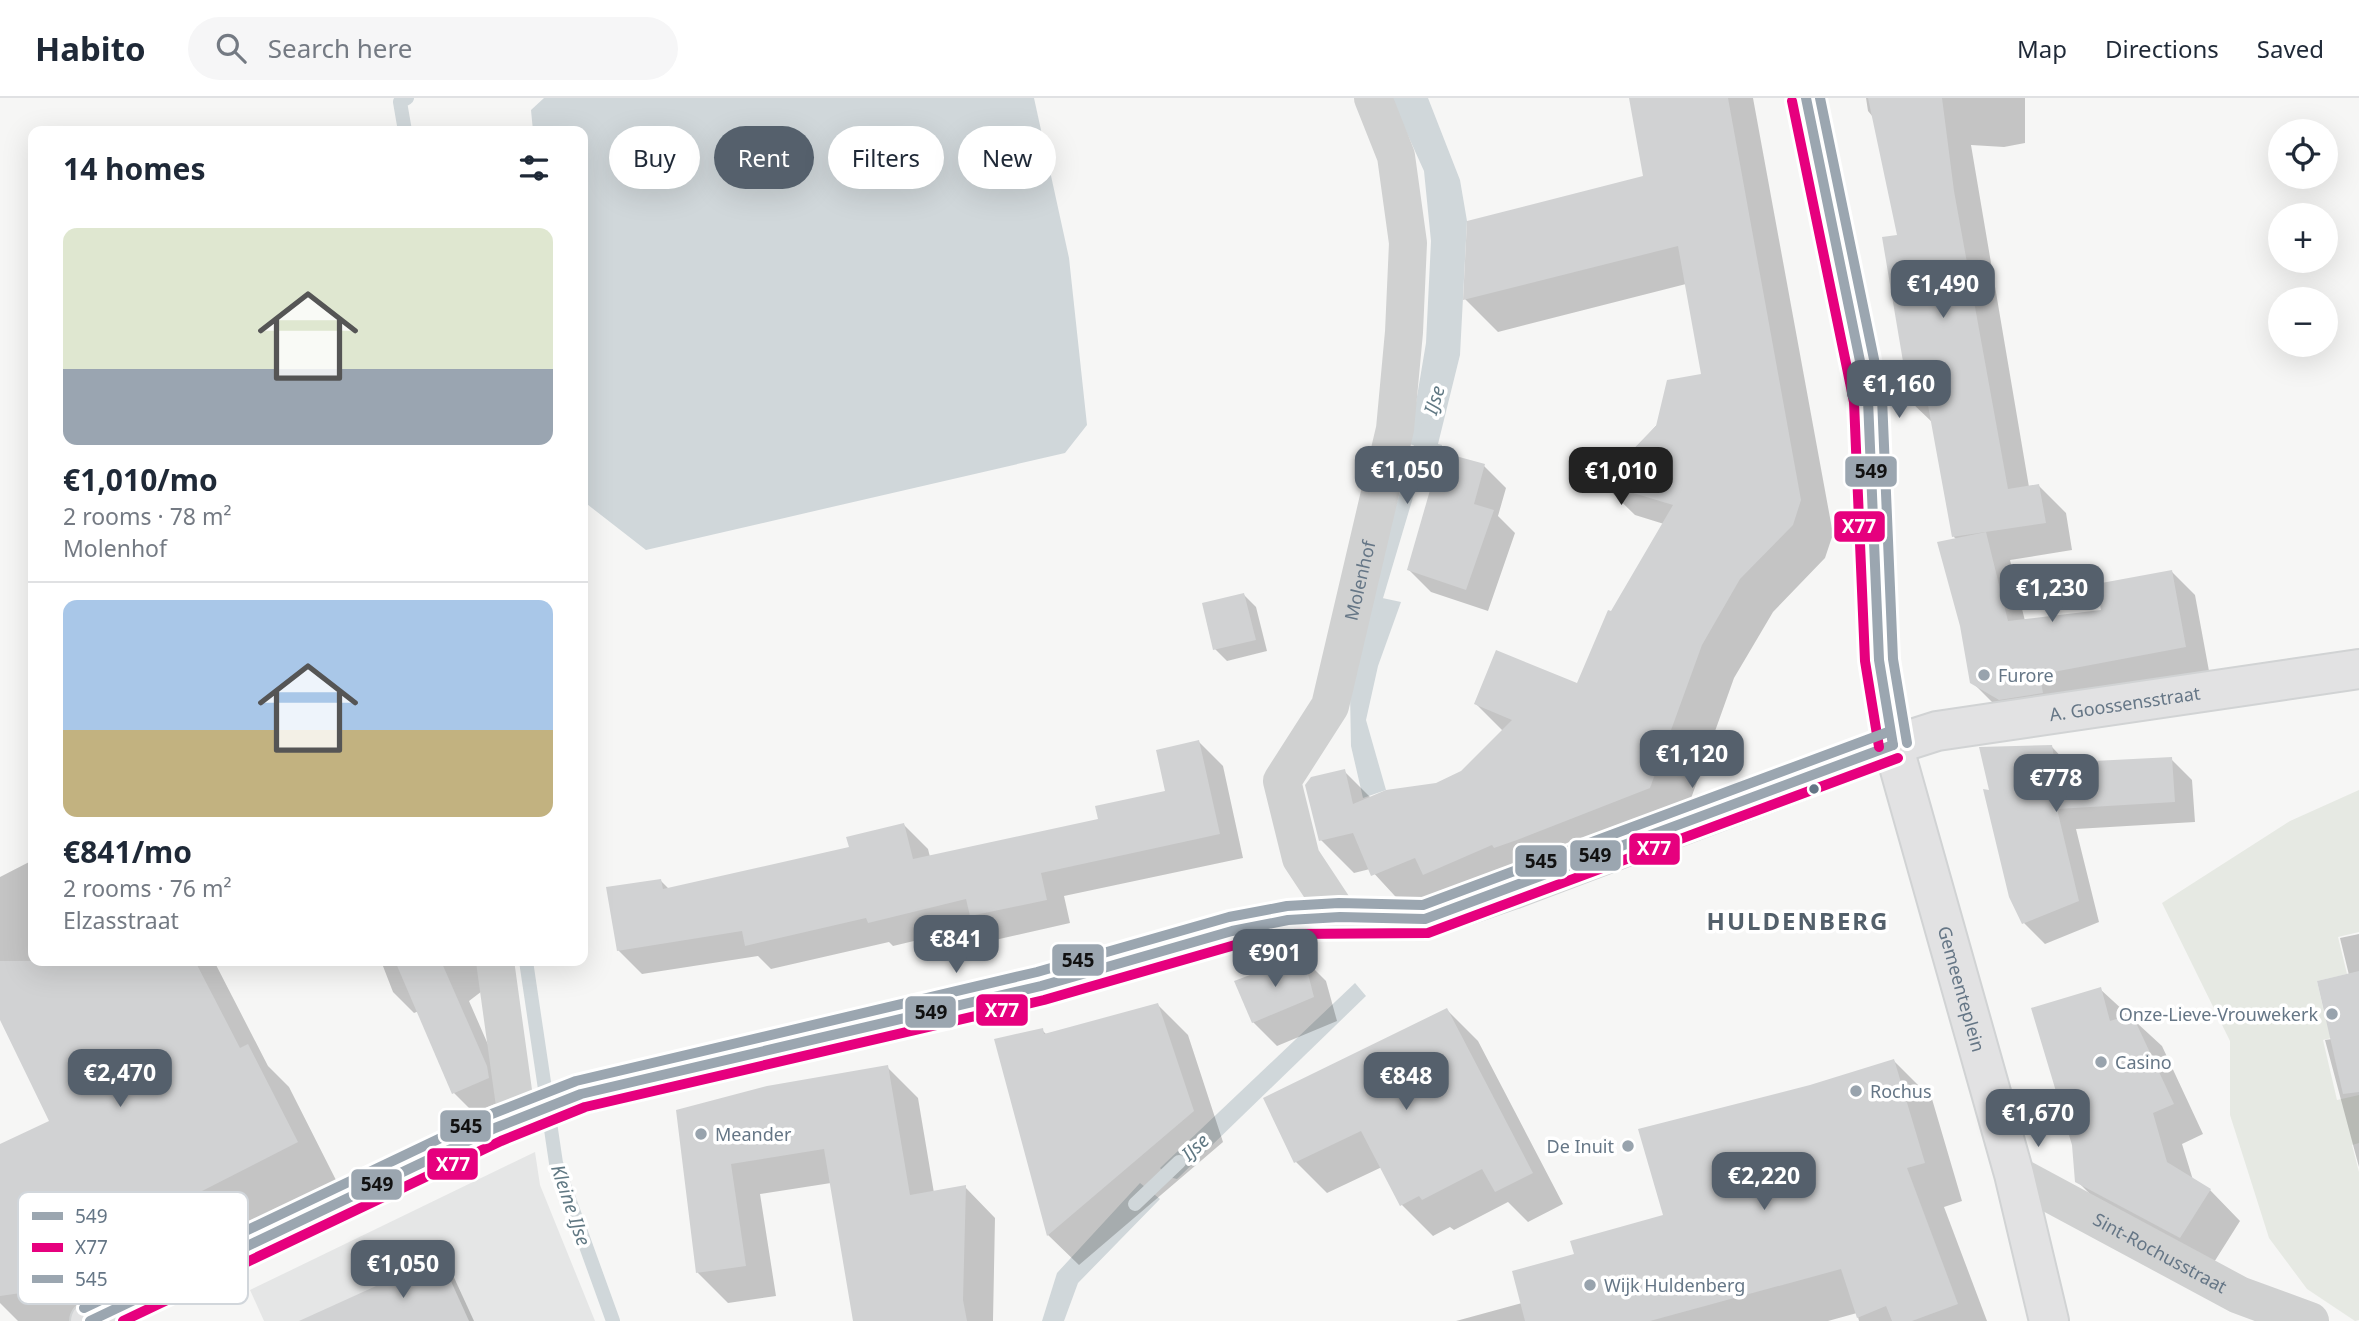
<!DOCTYPE html>
<html lang="en">
<head>
<meta charset="utf-8">
<style>
	:root { --surface:#fff; --page:#f6f6f7; --text:#1f2937; --muted:#747a83; --line:#e0e1e3; --accent:#55606c }
	body { margin:0; font-family:"Noto Sans",sans-serif; background:var(--page); color:var(--text); height:100vh; display:flex; flex-direction:column; font-size:26px; white-space:nowrap }
	* { box-sizing:border-box; margin:0 }
	p { font-size:23px; color:var(--muted) }
	.icon { flex:none; width:38px; height:38px; fill:none; stroke:currentColor; stroke-width:2; stroke-linecap:round; stroke-linejoin:round }
	.map { position:relative; flex:1; overflow:hidden }
	.sheet { position:absolute; left:28px; top:28px; width:560px; height:840px; display:flex; flex-direction:column; background:var(--surface); border-radius:14px; box-shadow:0 7px 28px #0002 }
	.sheet>* { flex:none }
	.guide { position:absolute; left:609px; top:28px; width:665px; height:63px; display:flex; gap:14px }
	.controls { position:absolute; left:2268px; top:21px; display:grid; gap:14px }
	.controls a { display:grid; place-items:center; width:70px; height:70px; border-radius:50%; background:var(--surface); box-shadow:0 7px 28px #0002; font-size:35px }
	.price { position:absolute; translate:-50% -60px; padding:0 16px; border-radius:14px; background:var(--accent); color:#fff; font-size:23px; line-height:46px; filter:drop-shadow(0 2px 4px #0008) }
	.price::after { content:''; position:absolute; left:50%; top:42px; width:21px; height:16px; margin-left:-10px; background:inherit; clip-path:polygon(0 0,100% 0,50% 100%) }
	.price.selected { background:#222; color:#fff }
	ul { padding:0; list-style:none }
	li { display:grid; align-content:center; gap:14px; height:371px; padding:0 35px }
	li+li { border-top:2px solid var(--line) }
	li span { display:grid; place-items:center; height:217px; border-radius:14px; color:#555 }
	li>.icon { margin-inline-start:auto }
	span .icon { width:126px; height:126px; fill:#fffc; stroke-width:1 }
	li b { font-size:30px }
	h2 { display:flex; justify-content:space-between; align-items:center; height:84px; padding:0 35px; font-size:30px }
	.pill { padding:0 24px; border-radius:32px; background:var(--surface); box-shadow:0 7px 28px #0002; font-size:24px; line-height:63px }
	.pill.selected { background:var(--accent); color:#fff }
	header { display:flex; align-items:center; gap:42px; box-sizing:border-box; height:98px; padding:0 35px; background:var(--surface); border-bottom:2px solid var(--line) }
	header strong { font-size:33px }
	nav { display:flex; gap:38px; margin-inline-start:auto; font-size:24px }
	.search { width:490px; height:63px; background:var(--page); display:flex; align-items:center; gap:18px; box-sizing:border-box; padding:0 24px; border-radius:38px; color:var(--muted); font-size:26px }
	.map>svg:first-child { display:block }
	.built { fill:#e5e6e6 }
	.green { fill:#e6e9e3 }
	.water { fill:#d0d7da }
	.shadow { fill:#0003 }
	.lines { fill:none; stroke-linecap:round; stroke-linejoin:round }
	.stream { stroke:#d0d7da; stroke-width:14 }
	.building { fill:#d1d2d3 }
	.secondary-casing { stroke:#d1d3d4; stroke-width:42 }
	.street { stroke:#d0d1d1; stroke-width:38 }
	.secondary { stroke:#e2e2e3; stroke-width:38 }
	.bus-1-casing { stroke:#fff; stroke-width:16 }
	.bus-2-casing { stroke:#fff; stroke-width:16 }
	.bus-3-casing { stroke:#fff; stroke-width:16 }
	.bus-1 { stroke:#9ba6b0; stroke-width:10 }
	.bus-2 { stroke:#e6007e; stroke-width:10 }
	.bus-3 { stroke:#9ba6b0; stroke-width:10 }
	.poi-dot { fill:#98a3ad; stroke:#fff; stroke-width:2.5 }
	.bus-dot { fill:#657686; stroke:#fff; stroke-width:2.5 }
	.labels { text-anchor:middle; dominant-baseline:central; stroke-width:7; stroke-linejoin:round; paint-order:stroke }
	.street-label { font-size:18px; fill:#657686; stroke:#fff }
	.poi-label { font-size:18px; fill:#657686; stroke:#fff; text-anchor:start }
	.water-label { font-size:19px; font-style:italic; fill:#607883; stroke:#fff }
	.district-label { font-size:24px; font-weight:bold; letter-spacing:2px; fill:#53606b; stroke:#fff }
	.key { fill:#fff; stroke:#d1d6db; stroke-width:2 }
	.key-label { font-size:19px; fill:#657686 }
	.line-badge { stroke:#fff; stroke-width:2.5 }
	.badge-label { font-size:19px; text-anchor:middle; font-weight:bold; fill:#fff }
	.pale-badge-label { font-size:19px; text-anchor:middle; font-weight:bold; fill:#111 }
</style>
</head>
<body>
<header>
<strong>Habito</strong>
<div class="search"><svg class="icon" aria-label="search" viewBox="0 0 24 24"><circle cx="10" cy="10" r="6"/><path d="M15 15l6 6"/></svg>Search here</div>
<nav><a>Map</a><a>Directions</a><a>Saved</a></nav>
</header>
<div class="map">
<svg width="2359" height="1223" viewBox="0 0 2359 1223">
	<rect width="100%" height="100%" fill="#f6f6f5"/>
	<!-- built -->
	<polygon class="built" points="535,1054 540,1087 595,1223 264,1223 250,1192"/>
	<!-- green -->
	<polygon class="green" points="2359,692 2359,834 2338,839 2347,876 2317,883 2325,919 2352,913 2356,934 2323,942 2337,1002 2359,997 2359,1045 2352,1047 2359,1074 2359,1222 2355,1223 2307,1191 2269,1140 2230,1017 2230,943 2162,805 2290,723"/>
	<!-- water -->
	<g class="water">
		<polygon points="544,0 1034,0 1069,160 1087,327 1065,355 646,452 583,403 583,33 533,33 531,12"/>
		<polygon points="1391,0 1428,0 1460,82 1467,123 1460,257 1438,346 1442,347 1441,354 1409,346 1426,245 1431,143 1424,73"/>
		<polygon points="1373,498 1401,504 1378,568 1366,622 1386,692 1363,700 1351,648 1350,595"/>
		<polygon points="1355,885 1366,898 1177,1081 1169,1079 1160,1070"/>
		<polygon points="1140,1085 1160,1101 1078,1185 1064,1223 1042,1223 1057,1175"/>
	</g>
	<!-- shadow -->
	<g class="shadow">
		<polygon points="1631,0 1753,0 1833,436 1825,460 1773,514 1734,580 1683,723 1457,809 1442,794 1406,810 1370,771 1354,775 1321,742 1344,673 1371,700 1437,686 1462,675 1503,633 1476,606 1578,587 1612,515 1664,426 1635,417 1602,385 1703,278 1686,186 1498,234 1465,201 1645,80"/>
		<polygon points="1866,0 2025,0 2025,45 2004,49 1971,47 2029,389 2039,388 2066,415 2072,452 2010,462 2025,523 2103,514 2171,473 2195,497 2209,573 2071,599 1996,608 1972,584 1957,442 1954,439 1933,325 1911,304 1899,138 1873,19 1868,13"/>
		<polygon points="1484,368 1506,390 1498,418 1515,435 1488,513 1431,494 1409,472"/>
		<polygon points="1244,497 1256,509 1267,553 1227,563 1215,551"/>
		<polygon points="1199,644 1223,668 1243,760 1064,798 1070,825 995,842 981,827 893,848 889,844 771,871 758,858 642,876 618,852 660,782 670,792 851,750 904,727 928,751 930,759 1100,722 1167,695"/>
		<polygon points="2052,649 2068,666 2171,661 2192,682 2195,724 2076,731 2099,824 2045,846 2024,825 1991,693"/>
		<polygon points="33,762 33,863 214,863 268,968 289,989 338,1086 114,1223 18,1223 0,1205 0,1127 51,1023 0,905 0,779"/>
		<polygon points="2359,836 2359,1069 2325,942 2332,941 2349,877 2340,840"/>
		<polygon points="1302,859 1326,883 1337,923 1277,948 1253,924"/>
		<polygon points="381,863 489,863 494,884 469,903 507,990 509,1000 474,1015 454,995 419,913 414,915 393,894"/>
		<polygon points="2100,891 2162,948 2203,1036 2182,1046 2193,1082 2210,1092 2240,1123 2211,1169 2108,1114 2077,1083"/>
		<polygon points="1158,907 1188,937 1223,1044 1079,1167 1048,1137 996,942 1042,932 1047,937"/>
		<polygon points="1447,912 1478,943 1563,1106 1528,1124 1508,1104 1454,1132 1450,1129 1433,1138 1402,1107 1382,1069 1327,1095 1296,1064 1266,1001"/>
		<polygon points="1894,963 1932,1001 1962,1103 1944,1109 1987,1223 1859,1223 1857,1215 1828,1223 1456,1223 1522,1205 1576,1158 1665,1118 1810,989"/>
		<polygon points="887,969 918,1000 934,1095 965,1089 995,1120 993,1223 854,1223 831,1085 760,1096 776,1198 728,1205 698,1175 678,1013"/>
		<polygon points="440,1161 451,1173 474,1223 375,1223"/>
	</g>
	<g class="lines">
		<!-- stream -->
		<g class="stream">
			<polyline points="405,33 400,4 407,0"/>
			<polyline points="1371,516 1426,331"/>
			<polyline points="526,863 556,1065 613,1223"/>
			<polyline points="1135,1106 1179,1064"/>
		</g>
	</g>
	<!-- building -->
	<g class="building">
		<polygon points="1629,0 1728,0 1801,402 1793,427 1740,481 1702,547 1650,690 1517,742 1494,750 1492,747 1423,777 1415,760 1371,778 1353,735 1319,743 1305,687 1311,679 1345,671 1353,706 1386,692 1436,685 1461,673 1512,622 1474,606 1496,552 1577,585 1608,512 1611,513 1673,407 1600,385 1656,328 1667,282 1701,276 1678,148 1463,202 1467,123 1643,78"/>
		<polygon points="1868,0 1942,0 1954,93 2008,391 2039,386 2046,425 1952,439 1927,302 1910,305 1882,139 1897,137"/>
		<polygon points="1441,354 1485,366 1474,406 1494,412 1466,492 1407,472"/>
		<polygon points="1986,434 2008,523 2101,512 2096,486 2172,472 2186,549 2048,575 2049,582 2041,583 2043,595 1999,602 1970,585 1960,528 1937,444"/>
		<polygon points="1244,495 1256,542 1213,552 1202,505"/>
		<polygon points="1199,642 1220,736 1041,775 1047,802 970,818 966,801 868,825 866,820 745,848 742,833 617,853 606,789 661,781 663,791 849,749 846,739 904,725 913,761 1098,721 1095,708 1165,693 1156,652"/>
		<polygon points="2052,647 2055,665 2172,659 2175,704 2057,711 2079,803 2022,826 2009,799 1983,691 1989,692 1979,649"/>
		<polygon points="1303,857 1314,899 1252,925 1234,883"/>
		<polygon points="0,863 195,863 240,950 248,946 298,1044 106,1142 116,1160 56,1190 0,1198 0,1046 49,1023 0,922"/>
		<polygon points="395,863 441,863 487,968 489,980 452,996"/>
		<polygon points="2359,873 2359,994 2343,996 2317,883"/>
		<polygon points="2101,889 2110,923 2132,916 2174,1006 2153,1015 2167,1064 2211,1091 2180,1140 2075,1084 2072,1047 2031,910"/>
		<polygon points="1158,905 1194,1013 1047,1138 994,941 1043,930 1044,936"/>
		<polygon points="1447,910 1533,1075 1495,1094 1482,1071 1422,1102 1419,1098 1400,1108 1361,1033 1294,1065 1263,1000"/>
		<polygon points="1894,961 1925,1065 1907,1070 1958,1206 1912,1223 1892,1223 1886,1208 1857,1220 1841,1171 1650,1223 1525,1223 1512,1173 1574,1156 1570,1143 1663,1117 1638,1031 1810,987"/>
		<polygon points="888,967 910,1097 966,1087 963,1202 967,1223 853,1223 824,1051 731,1066 746,1168 696,1175 676,1012 767,988"/>
		<polygon points="440,1159 469,1223 299,1223"/>
	</g>
	<g class="lines">
		<!-- secondary casing -->
		<g class="secondary-casing">
			<g id="secondary">
				<path id="s3" d="M 1806,0 L 1868,302 L 1879,562 L 1893,647 L 2014,1076 L 2049,1223"/>
				<path id="s4" d="M 90,1223 L 495,1030 L 581,996 L 1041,888 L 1232,833 L 1288,822 L 1340,819 L 1376,822 L 1425,821 L 1512,791 L 1893,647 L 1937,633 L 2359,571"/>
			</g>
		</g>
		<!-- street -->
		<g class="street">
			<path id="s1" d="M 1340,819 L 1301,760 L 1282,683 L 1330,608 L 1395,331 L 1404,234 L 1408,145 L 1396,58 L 1373,0"/>
			<polyline points="495,863 517,1022"/>
			<path id="s2" d="M 2014,1076 L 2239,1197 L 2310,1223"/>
		</g>
		<!-- secondary -->
		<use href="#secondary" class="secondary"/>
		<!-- bus-1 casing -->
		<g class="bus-1-casing">
			<g id="bus-1">
				<polyline points="1806,0 1868,302 1879,562 1893,647"/>
				<polyline points="90,1223 495,1030 581,996 1041,888 1232,833 1288,822 1340,819 1425,821 1893,647"/>
			</g>
		</g>
		<!-- bus-2 casing -->
		<g class="bus-2-casing">
			<g id="bus-2">
				<polyline points="1792,3 1854,304 1865,563 1879,649"/>
				<polyline points="123,1223 501,1043 585,1009 1044,902 1235,847 1290,836 1428,835 1898,660"/>
			</g>
		</g>
		<!-- bus-3 casing -->
		<g class="bus-3-casing">
			<g id="bus-3">
				<polyline points="1820,0 1882,300 1893,561 1907,645"/>
				<polyline points="84,1210 489,1017 576,983 1037,874 1229,819 1287,808 1339,805 1423,807 1888,634"/>
			</g>
		</g>
		<!-- bus-1 -->
		<use href="#bus-1" class="bus-1"/>
		<!-- bus-2 -->
		<use href="#bus-2" class="bus-2"/>
		<!-- bus-3 -->
		<use href="#bus-3" class="bus-3"/>
	</g>
	<!-- markers -->
	<g class="poi-dot">
		<circle cx="1984" cy="577" r="7"/>
		<circle cx="2332" cy="916" r="7"/>
		<circle cx="2101" cy="964" r="7"/>
		<circle cx="1856" cy="993" r="7"/>
		<circle cx="701" cy="1036" r="7"/>
		<circle cx="1628" cy="1048" r="7"/>
		<circle cx="1590" cy="1187" r="7"/>
	</g>
	<circle class="bus-dot" cx="1814" cy="691" r="6"/>
	<g class="labels">
		<!-- street labels -->
		<g class="street-label">
			<text stroke="none"><textPath href="#s1" startOffset="368">Molenhof</textPath></text>
			<text stroke="none"><textPath href="#s4" startOffset="2142">A. Goossensstraat</textPath></text>
			<text stroke="none"><textPath href="#s3" startOffset="908">Gemeenteplein</textPath></text>
			<text stroke="none"><textPath href="#s2" startOffset="166">Sint-Rochusstraat</textPath></text>
		</g>
		<!-- poi labels -->
		<g class="poi-label">
			<text x="1998" y="577">Furore</text>
			<text x="2318" y="916" text-anchor="end">Onze-Lieve-Vrouwekerk</text>
			<text x="2115" y="964">Casino</text>
			<text x="1870" y="993">Rochus</text>
			<text x="715" y="1036">Meander</text>
			<text x="1614" y="1048" text-anchor="end">De Inuit</text>
			<text x="1604" y="1187">Wijk Huldenberg</text>
		</g>
		<!-- water labels -->
		<g class="water-label">
			<text transform="translate(1434 302) rotate(-73)">IJse</text>
			<text transform="translate(1195 1049) rotate(-43)">IJse</text>
			<text transform="translate(571 1107) rotate(71)">Kleine IJse</text>
		</g>
		<!-- district labels -->
		<g class="district-label">
			<text x="1798" y="822">HULDENBERG</text>
		</g>
	</g>
	<!-- legend -->
	<rect x="18" y="1094" width="230" height="112" rx="10" class="key"/>
	<rect x="32" y="1114" width="31" height="8" fill="#9ba6b0"/>
	<rect x="32" y="1145" width="31" height="9" fill="#e6007e"/>
	<rect x="32" y="1177" width="31" height="8" fill="#9ba6b0"/>
	<g class="key-label">
		<text x="75" y="1125">549</text>
		<text x="75" y="1156">X77</text>
		<text x="75" y="1188">545</text>
	</g>
	<g class="line-badge">
		<rect x="1844" y="357" width="54" height="33" rx="7" fill="#9ba6b0"/>
		<rect x="1833" y="412" width="53" height="33" rx="7" fill="#e6007e"/>
		<rect x="1628" y="734" width="53" height="34" rx="7" fill="#e6007e"/>
		<rect x="1569" y="741" width="53" height="33" rx="7" fill="#9ba6b0"/>
		<rect x="1514" y="746" width="54" height="34" rx="7" fill="#9ba6b0"/>
		<rect x="1051" y="845" width="54" height="34" rx="7" fill="#9ba6b0"/>
		<rect x="975" y="895" width="54" height="34" rx="7" fill="#e6007e"/>
		<rect x="904" y="897" width="53" height="34" rx="7" fill="#9ba6b0"/>
		<rect x="439" y="1011" width="53" height="34" rx="7" fill="#9ba6b0"/>
		<rect x="426" y="1049" width="53" height="34" rx="7" fill="#e6007e"/>
		<rect x="350" y="1070" width="53" height="33" rx="7" fill="#9ba6b0"/>
	</g>
	<g class="badge-label">
		<text x="1859" y="435">X77</text>
		<text x="1654" y="757">X77</text>
		<text x="1002" y="919">X77</text>
		<text x="453" y="1073">X77</text>
	</g>
	<g class="pale-badge-label">
		<text x="1871" y="380">549</text>
		<text x="1595" y="764">549</text>
		<text x="1541" y="770">545</text>
		<text x="1078" y="869">545</text>
		<text x="931" y="921">549</text>
		<text x="466" y="1035">545</text>
		<text x="377" y="1093">549</text>
	</g>
</svg>
<div class="controls">
<a><svg class="icon" aria-label="locate" viewBox="0 0 24 24"><circle cx="12" cy="12" r="6"/><path d="M12 2v4M12 18v4M2 12h4M18 12h4"/></svg></a>
<a>+</a>
<a>−</a>
</div>
<b class="price" style="left:1943px;top:222px">€1,490</b>
<b class="price" style="left:1899px;top:322px">€1,160</b>
<b class="price" style="left:1407px;top:408px">€1,050</b>
<b class="price selected" style="left:1621px;top:409px">€1,010</b>
<b class="price" style="left:2052px;top:526px">€1,230</b>
<b class="price" style="left:1692px;top:692px">€1,120</b>
<b class="price" style="left:2056px;top:716px">€778</b>
<b class="price" style="left:956px;top:877px">€841</b>
<b class="price" style="left:1275px;top:891px">€901</b>
<b class="price" style="left:120px;top:1011px">€2,470</b>
<b class="price" style="left:1406px;top:1014px">€848</b>
<b class="price" style="left:2038px;top:1051px">€1,670</b>
<b class="price" style="left:1764px;top:1114px">€2,220</b>
<b class="price" style="left:403px;top:1202px">€1,050</b>
<div class="guide">
<a class="pill">Buy</a>
<a class="pill selected">Rent</a>
<a class="pill">Filters</a>
<a class="pill">New</a>
</div>
<section class="sheet">
<h2>14 homes<svg class="icon" aria-label="filters" viewBox="0 0 24 24"><path d="M4 7h16M4 17h16"/><circle cx="9" cy="7" r="2"/><circle cx="15" cy="17" r="2"/></svg></h2>
<ul>
<li><span style="background:linear-gradient(#dfe7d0 65%,#9aa5b1 0)"><svg class="icon" aria-label="home" viewBox="0 0 24 24"><path d="M3 11l9-7 9 7M6 9v11h12V9"/></svg></span><div><b>€1,010/mo</b><p>2 rooms · 78 m²</p><p>Molenhof</p></div></li>
<li><span style="background:linear-gradient(#a9c7e8 60%,#c2b280 0)"><svg class="icon" aria-label="home" viewBox="0 0 24 24"><path d="M3 11l9-7 9 7M6 9v11h12V9"/></svg></span><div><b>€841/mo</b><p>2 rooms · 76 m²</p><p>Elzasstraat</p></div></li>
</ul>
</section>
</div>
</body>
</html>
